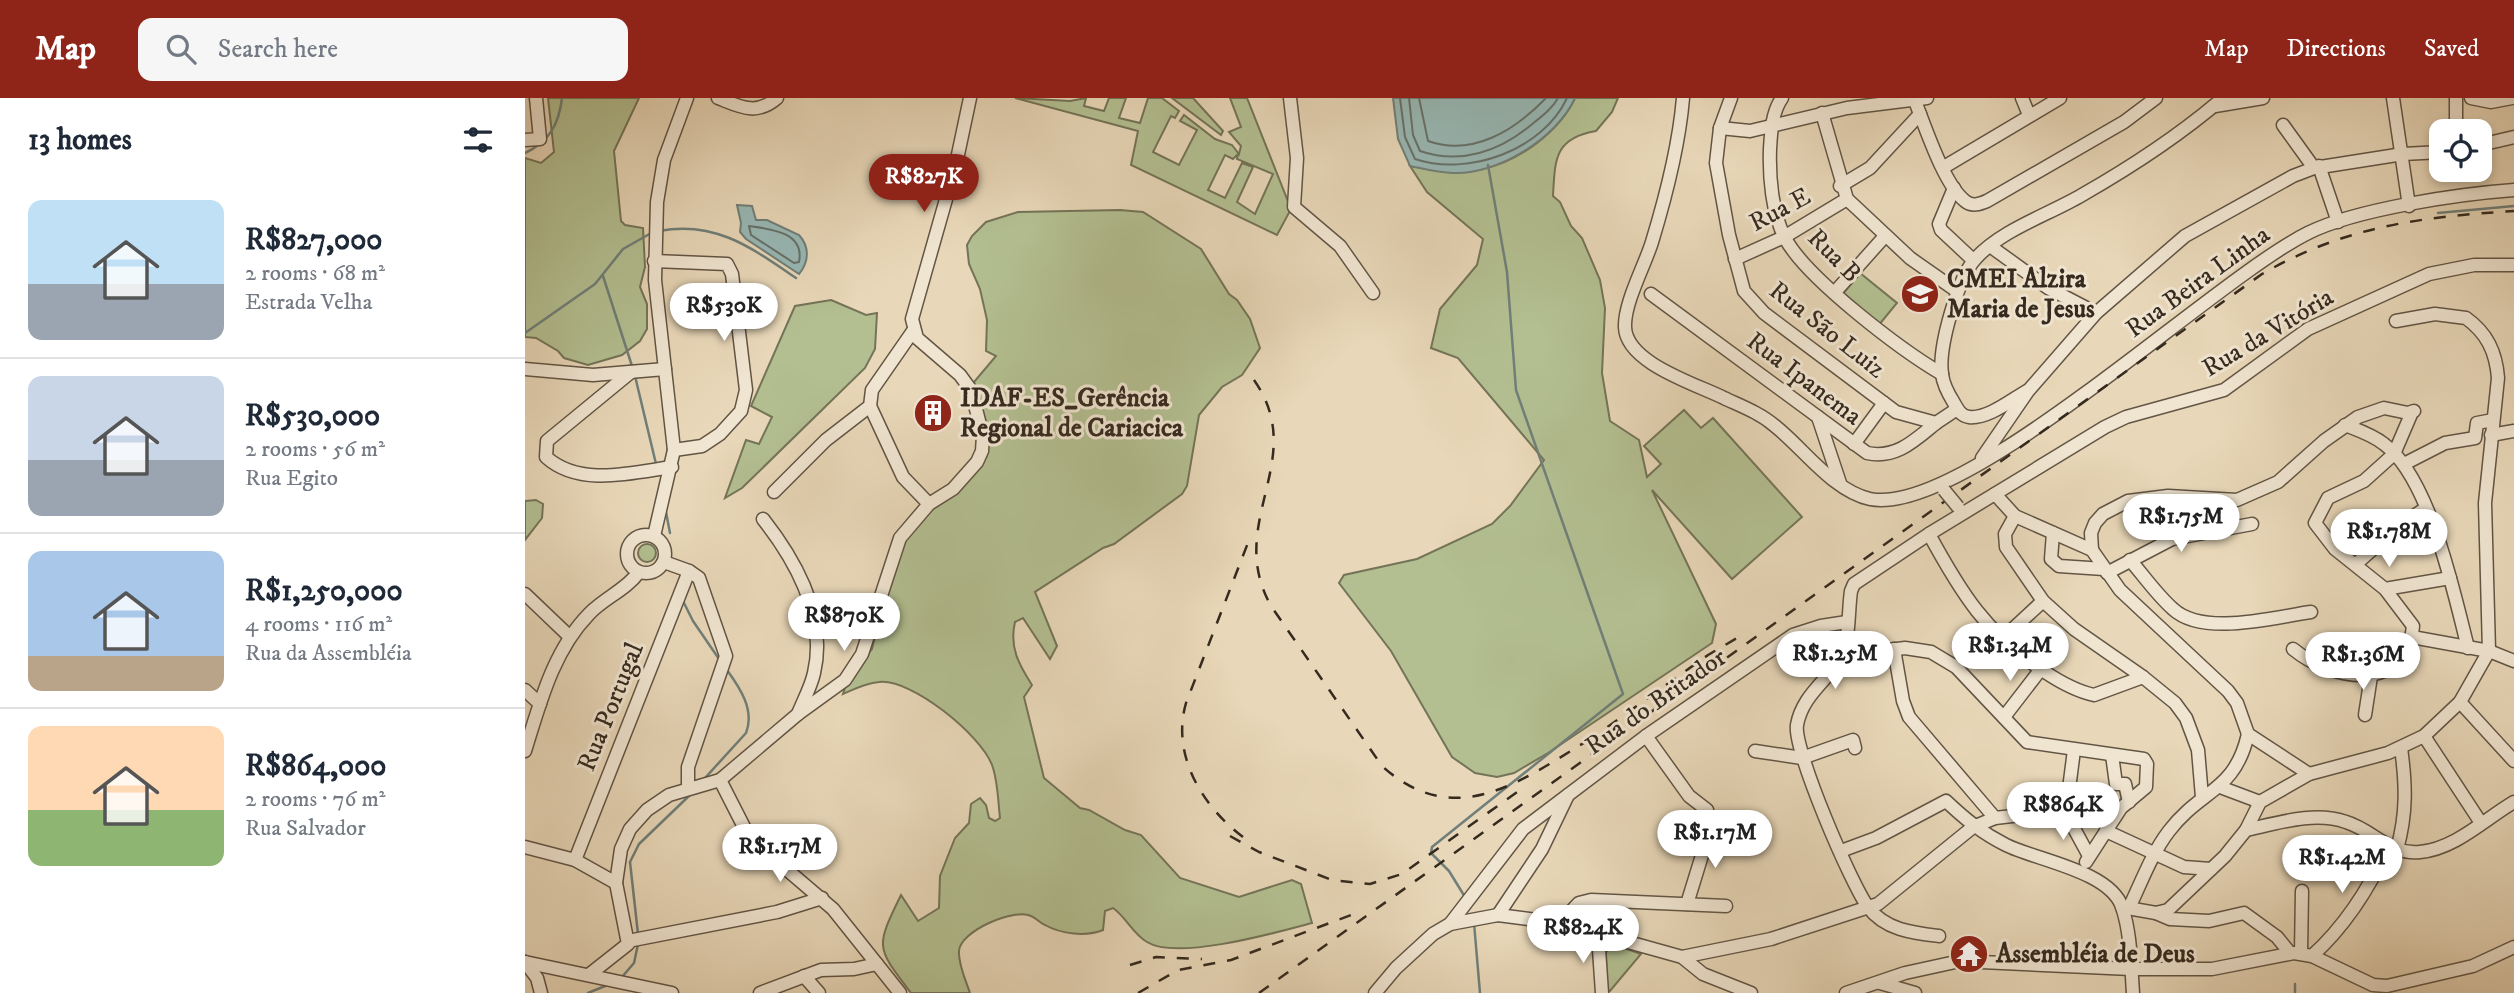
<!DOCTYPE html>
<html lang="en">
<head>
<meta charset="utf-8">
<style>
	:root { --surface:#fff; --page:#f6f6f7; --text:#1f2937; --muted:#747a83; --line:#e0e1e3; --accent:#8f2418 }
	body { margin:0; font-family:"IM FELL DW Pica",serif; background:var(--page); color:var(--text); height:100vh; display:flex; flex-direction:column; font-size:26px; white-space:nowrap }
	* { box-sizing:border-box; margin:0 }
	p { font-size:23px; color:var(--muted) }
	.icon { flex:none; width:38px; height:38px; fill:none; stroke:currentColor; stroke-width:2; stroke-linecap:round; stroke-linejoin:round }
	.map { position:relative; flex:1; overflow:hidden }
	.drawer { display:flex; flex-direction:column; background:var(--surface); width:525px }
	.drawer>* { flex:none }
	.controls { position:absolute; left:1904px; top:21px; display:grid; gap:14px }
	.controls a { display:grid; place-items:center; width:63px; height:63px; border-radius:14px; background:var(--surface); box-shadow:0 4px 10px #0003; font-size:35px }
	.price { position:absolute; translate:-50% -60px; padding:0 16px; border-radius:24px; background:#fff; color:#222; font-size:23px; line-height:46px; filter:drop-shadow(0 2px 4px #0008) }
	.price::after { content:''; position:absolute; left:50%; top:42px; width:21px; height:16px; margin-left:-10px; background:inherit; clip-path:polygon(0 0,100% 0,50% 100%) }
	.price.on { background:var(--accent); color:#fff }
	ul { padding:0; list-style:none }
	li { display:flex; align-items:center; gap:21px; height:175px; padding:0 28px }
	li+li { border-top:2px solid var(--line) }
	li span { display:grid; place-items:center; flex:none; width:196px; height:140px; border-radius:14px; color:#555 }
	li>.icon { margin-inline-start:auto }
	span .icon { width:84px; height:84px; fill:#fffc; stroke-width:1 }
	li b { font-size:30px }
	h2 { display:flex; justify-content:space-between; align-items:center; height:84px; padding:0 28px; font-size:30px }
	header { display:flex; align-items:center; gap:42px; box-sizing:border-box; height:98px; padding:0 35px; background:var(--accent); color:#fff }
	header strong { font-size:33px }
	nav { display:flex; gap:38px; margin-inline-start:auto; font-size:24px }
	.search { width:490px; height:63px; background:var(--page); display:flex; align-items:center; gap:18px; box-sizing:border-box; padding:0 24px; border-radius:14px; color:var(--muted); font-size:26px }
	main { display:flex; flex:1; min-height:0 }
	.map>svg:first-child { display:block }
	.green { fill:#b3bf91; stroke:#747458; stroke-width:2; fill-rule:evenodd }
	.water { fill:#98b8b5; stroke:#707f79; stroke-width:2 }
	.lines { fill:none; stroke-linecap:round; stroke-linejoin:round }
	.shore { stroke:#66716a; stroke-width:2 }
	.stream { stroke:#707f79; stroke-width:2.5 }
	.minor-casing { stroke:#625545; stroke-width:15 }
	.minor { stroke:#f0e5d1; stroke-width:12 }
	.rail { stroke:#352a1f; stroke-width:2.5; stroke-dasharray:12 12; stroke-linecap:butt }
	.minor-bridge-casing { stroke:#625545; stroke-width:15; stroke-linecap:butt }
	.minor-bridge { stroke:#f0e5d1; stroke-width:12 }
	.labels { text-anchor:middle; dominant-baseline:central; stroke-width:6; stroke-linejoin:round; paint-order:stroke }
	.street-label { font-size:26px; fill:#352a1f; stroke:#f0e5d1 }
	.poi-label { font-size:26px; font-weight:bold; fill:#352a1f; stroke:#f0e5d1; text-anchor:start }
</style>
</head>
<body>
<header>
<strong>Map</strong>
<div class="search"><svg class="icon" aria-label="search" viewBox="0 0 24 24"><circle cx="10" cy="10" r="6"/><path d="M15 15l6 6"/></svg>Search here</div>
<nav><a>Map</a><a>Directions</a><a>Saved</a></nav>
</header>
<main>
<section class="drawer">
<h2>13 homes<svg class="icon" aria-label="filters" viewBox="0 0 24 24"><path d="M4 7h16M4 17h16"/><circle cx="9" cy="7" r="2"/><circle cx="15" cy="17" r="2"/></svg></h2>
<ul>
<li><span style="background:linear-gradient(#bfe0f5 60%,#9aa5b1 0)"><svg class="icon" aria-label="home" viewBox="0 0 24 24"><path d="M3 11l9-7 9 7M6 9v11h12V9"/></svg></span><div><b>R$827,000</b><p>2 rooms · 68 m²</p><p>Estrada Velha</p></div></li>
<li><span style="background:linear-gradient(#c9d6e8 60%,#9aa5b1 0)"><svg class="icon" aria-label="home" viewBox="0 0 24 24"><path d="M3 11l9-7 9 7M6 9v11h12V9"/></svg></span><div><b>R$530,000</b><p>2 rooms · 56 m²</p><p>Rua Egito</p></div></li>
<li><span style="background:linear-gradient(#a9c7e8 75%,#b9a48a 0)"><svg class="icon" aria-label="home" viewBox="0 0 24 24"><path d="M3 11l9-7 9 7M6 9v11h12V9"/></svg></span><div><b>R$1,250,000</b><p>4 rooms · 116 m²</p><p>Rua da Assembléia</p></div></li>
<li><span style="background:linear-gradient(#ffd9b3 60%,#8fb573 0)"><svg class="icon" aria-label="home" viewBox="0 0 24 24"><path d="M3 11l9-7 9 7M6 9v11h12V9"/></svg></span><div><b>R$864,000</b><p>2 rooms · 76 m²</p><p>Rua Salvador</p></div></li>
</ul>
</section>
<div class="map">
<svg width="1989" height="895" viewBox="0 0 1989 895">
	<rect width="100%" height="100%" fill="#e8d7b8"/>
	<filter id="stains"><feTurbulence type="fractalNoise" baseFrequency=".00286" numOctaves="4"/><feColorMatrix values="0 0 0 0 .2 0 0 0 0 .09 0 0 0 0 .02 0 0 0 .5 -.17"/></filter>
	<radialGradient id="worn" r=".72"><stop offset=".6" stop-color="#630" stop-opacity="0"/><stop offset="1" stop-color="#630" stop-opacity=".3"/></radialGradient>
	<!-- green -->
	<g class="green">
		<polygon points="23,0 114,0 89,53 96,123 100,127 118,130 120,169 115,189 122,206 122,231 115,243 97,257 63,267 39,260 33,253 11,240 0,239 0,60 16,65 29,54"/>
		<path d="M 490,0 L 545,3 L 561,0 L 559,8 L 579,13 L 584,0 L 601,0 L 594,20 L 615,25 L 623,0 L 637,0 L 654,13 L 650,20 L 646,18 L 628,54 L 654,67 L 672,32 L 655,23 L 659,17 L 690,41 L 707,47 L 714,56 L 716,48 L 704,34 L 716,29 L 705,0 L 722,0 L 766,111 L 752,137 L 606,67 L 613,33 ZM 713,56 L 712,61 L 748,76 L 730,116 L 712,104 L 728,69 L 717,65 L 700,100 L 683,92 L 700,57 L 708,61 Z"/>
		<polygon points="647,0 668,0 698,33 696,37"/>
		<path d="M 1050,0 L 1093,0 L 1087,14 L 1071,33 C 1029,40 1030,62 1028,98 L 1035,104 L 1046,128 L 1057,140 L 1075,182 L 1080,210 L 1077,275 L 1085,323 L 1114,342 L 1122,379 L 1136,366 L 1119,348 L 1159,312 L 1176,330 L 1188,320 L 1277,419 L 1207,481 L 1127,392 L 1191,526 L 1187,545 L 1023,655 L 989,675 L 972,679 L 950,675 L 927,659 L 866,553 L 814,485 L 819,477 L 892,461 L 967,426 L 985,408 L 1019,362 L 933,260 L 906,250 L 915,211 L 952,167 L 958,141 L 902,94 L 885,68 C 906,72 936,75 957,71 C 993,64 1034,34 1050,0 Z"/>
		<path d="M 595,112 L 618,114 L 676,151 L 704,196 L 712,202 L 725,221 L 735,250 L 717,277 L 697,289 L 674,317 L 662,388 L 657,396 L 589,446 L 578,450 L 510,494 L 532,548 L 525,561 L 498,520 L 490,524 C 484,549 494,567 507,587 L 499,599 L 519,680 L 555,710 L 564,712 L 600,732 L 616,737 L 655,780 L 714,799 L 767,782 L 776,786 L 787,825 C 753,834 652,863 622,844 C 608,836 601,819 588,810 L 580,813 L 578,832 C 561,839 536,836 520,827 C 515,825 511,820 506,818 C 489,810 435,833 434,853 C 433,866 441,883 445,895 L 386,895 C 351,849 350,850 376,797 L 393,823 L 414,810 L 415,778 L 430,740 L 444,725 L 446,706 L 455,700 L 461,707 L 464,720 L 470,723 L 475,720 C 473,703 473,683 467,667 C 456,637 386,580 354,584 C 341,585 329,591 318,596 L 323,580 L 347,551 L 369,459 L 391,422 L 459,362 L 449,284 L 471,258 L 461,253 L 462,222 L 455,191 L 444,166 L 442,147 L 447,138 L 461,124 L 493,114 Z"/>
		<polygon points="1335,175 1372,205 1353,228 1316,198"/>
		<polygon points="306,202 341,217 352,215 350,251 340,270 217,390 200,400 221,342 234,346 247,319 226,308 270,208"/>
		<polygon points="11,402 18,406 17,420 0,442 0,403"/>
		<circle cx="122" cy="455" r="9"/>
		<polygon points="1214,717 1218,718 1225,749 1204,755 1195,722"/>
		<polygon points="1088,846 1116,856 1085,893 1082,891 1081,854"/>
	</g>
	<!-- water -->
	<g class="water">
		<path d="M 868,0 L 1050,0 C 1032,40 972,77 928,75 C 914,75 899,71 885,68 L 873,41 Z"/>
		<path d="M 212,107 L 227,108 L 231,122 L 242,122 L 274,137 C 285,149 284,164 274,176 L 221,141 L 215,134 L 216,125 Z"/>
	</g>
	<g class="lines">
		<!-- shore -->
		<g class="shore">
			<path d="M 875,0 L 880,39 L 890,61 C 943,79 1018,52 1042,0"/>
			<path d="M 884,0 L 888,37 L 895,53 C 936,67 975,53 1006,27 C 1016,19 1027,11 1033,0"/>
			<path d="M 894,0 L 903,43 C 948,59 990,32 1021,0"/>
			<path d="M 224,128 C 245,131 280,134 274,164 L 269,165 L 226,137 Z"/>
		</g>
		<!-- stream -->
		<g class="stream">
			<path d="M 0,55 C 24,44 34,26 37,0"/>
			<polyline points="1913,115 1989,108"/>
			<path d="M 134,133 C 190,122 227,150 271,180"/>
			<polyline points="78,178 107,268"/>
			<polyline points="0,235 70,186 98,151 128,134"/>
			<polyline points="110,278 131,366"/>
			<polyline points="141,414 145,435"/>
			<polyline points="157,501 168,523 194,561"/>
			<path d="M 180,680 L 221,635 C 230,612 215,590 202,572"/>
			<polyline points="940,799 924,773 906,755 907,749 1098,596 991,292 982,174 963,67"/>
			<polyline points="949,825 955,895"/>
			<polyline points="113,836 105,764 114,746 166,696"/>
			<polyline points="97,879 109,865 113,846"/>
			<polyline points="63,895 85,886"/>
			<polyline points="1770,895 1770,886"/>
		</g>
		<!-- minor casing -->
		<g class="minor-casing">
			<g id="minor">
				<path d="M 193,0 C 216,9 231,18 252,0"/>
				<polyline points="765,0 772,60 769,109 815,148 848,195"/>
				<path d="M 1158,0 C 1154,48 1141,98 1127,144 C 1120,167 1099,205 1100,229 C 1101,265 1171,286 1199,300 C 1216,308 1235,315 1250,328 C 1278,350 1308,393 1345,401 C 1439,420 1688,182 1783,135 C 1831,111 1934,96 1989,92"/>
				<polyline points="1206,0 1195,30 1191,65 1204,137 1219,193 1239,215 1371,314 1411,325 1432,311"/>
				<path d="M 1257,0 C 1247,14 1246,34 1245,51 C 1244,79 1247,115 1260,140 C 1281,180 1376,252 1417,276"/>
				<polyline points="1497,0 1504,17"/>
				<polyline points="1868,0 1884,108"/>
				<polyline points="1946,0 1966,4 1987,0"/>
				<path d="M 1390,3 C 1400,28 1419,87 1440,103 C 1447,109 1455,106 1462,103 L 1599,24 L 1631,0"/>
				<polyline points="1690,8 1738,0"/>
				<polyline points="1297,15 1322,101 1385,160 1432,193"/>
				<polyline points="1758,27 1789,70"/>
				<polyline points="1195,30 1225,33 1322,10 1402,0"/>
				<polyline points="1931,33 1931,0"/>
				<polyline points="0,42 15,41 11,0"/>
				<polyline points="1955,47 1989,39"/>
				<polyline points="1794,68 1813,124"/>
				<polyline points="1419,69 1535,0"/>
				<polyline points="1315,88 1345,70 1395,16"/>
				<polyline points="1429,90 1414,126 1416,132 1448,162"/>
				<polyline points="1465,148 1523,190 1571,215"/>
				<polyline points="1210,161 1259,139 1322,101"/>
				<polyline points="129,163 202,166 207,176 221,292 216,313 195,336 177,348 149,352"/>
				<polyline points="1310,194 1360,138"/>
				<path d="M 1126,196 L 1342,355 C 1371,361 1389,343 1411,325"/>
				<path d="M 1871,223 L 1910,216 L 1941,220 C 1962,235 1971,254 1973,280 L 1960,405 L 1964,553"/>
				<polyline points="0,271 68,277 140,271"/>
				<path d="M 106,274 L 22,343 L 21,359 C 54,389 106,375 147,369"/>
				<path d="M 1502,293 C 1486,302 1463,321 1444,319 C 1436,318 1433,312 1429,305 C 1424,297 1418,286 1417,276 C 1413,250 1433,179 1451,160 C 1478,131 1523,117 1557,97 C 1606,69 1655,37 1698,0"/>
				<polyline points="345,308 378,379 404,406"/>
				<polyline points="1293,319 1315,385"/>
				<path d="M 1820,327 C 1833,332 1848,337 1859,346 C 1905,380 1929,495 1943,550"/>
				<polyline points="1966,337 1989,333"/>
				<polyline points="1329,346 1359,305"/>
				<polyline points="1457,360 1503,293 1571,215 1660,138 1768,78 1789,70 1878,56 1916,54"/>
				<polyline points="1879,366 1920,345 1950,340 1952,325 1968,322"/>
				<polyline points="249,394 301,342 345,308 347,292 388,233"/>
				<polyline points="1470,396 1490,418 1567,452 1595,492 1703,593 1712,605 1723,636 1784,676"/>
				<polyline points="1490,418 1480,436 1481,449 1518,503 1549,531 1618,579 1650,605 1661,620 1673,652 1677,699"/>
				<path d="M 238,421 C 271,463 302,519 289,575 C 286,589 278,603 273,616"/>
				<polyline points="1528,435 1526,461 1534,468 1579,471"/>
				<path d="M 1404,436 C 1436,495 1462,537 1520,574 C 1535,584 1551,593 1569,597 L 1618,579"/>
				<circle cx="121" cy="456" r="19"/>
				<polyline points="129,438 149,352 130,182 132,104 139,62 162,0"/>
				<polyline points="1567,452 1566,435 1570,425 1578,416 1603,403 1643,398 1712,402 1753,384 1799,343 1833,319 1859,310 1883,315 1889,313"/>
				<path d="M 1605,462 C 1619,478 1632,497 1648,511 C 1678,539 1750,519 1786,514"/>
				<polyline points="139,464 164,473 174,480 201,558 163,669 163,690"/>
				<polyline points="1831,466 1874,428 1901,410"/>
				<polyline points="1582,475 1647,441 1727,426"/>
				<polyline points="1860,491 1925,480"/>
				<polyline points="0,496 44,538"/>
				<polyline points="1887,539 1964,553 1989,563"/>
				<polyline points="1476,542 1518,503"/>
				<polyline points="1369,551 1378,603 1384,619 1470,720"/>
				<path d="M 1768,551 C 1807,583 1882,596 1888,528 L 1860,491 L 1810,451 L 1790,425 L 1803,400 L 1839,383 L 1869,356 L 1887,314"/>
				<polyline points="1317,558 1380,550 1406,554 1431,569 1502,644 1619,661 1622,666 1621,689 1596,710 1581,733 1659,769 1686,771"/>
				<polyline points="0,592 15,606"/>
				<polyline points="1935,604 1989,663"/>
				<polyline points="1840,617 1846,578"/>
				<polyline points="1479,619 1516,571"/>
				<polyline points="1121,638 1164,698 1182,712 1186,728 1162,806"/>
				<polyline points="1899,638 1956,725"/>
				<path d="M 0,653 C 15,605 28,553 64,516 C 79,500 101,492 114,474"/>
				<polyline points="1230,653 1277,660 1328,642 1330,650"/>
				<polyline points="1587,657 1591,686 1600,686 1604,704"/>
				<polyline points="195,682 220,731 232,746 308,811 375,895"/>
				<polyline points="1695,689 1735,704"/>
				<polyline points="1541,714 1549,652"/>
				<path d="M 1721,732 C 1753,725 1790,713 1821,724 C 1848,732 1864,757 1895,754 C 1930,751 1960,721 1989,704"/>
				<polyline points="0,749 50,762 91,785"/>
				<path d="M 1872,751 C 1882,716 1881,686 1876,650"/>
				<path d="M 1316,753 L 1351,740 L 1421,703 C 1440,721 1457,735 1481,747 C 1511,762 1585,773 1597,809 C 1606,835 1606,868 1608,895"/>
				<polyline points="50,762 164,473"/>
				<polyline points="1561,764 1581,733"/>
				<polyline points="1597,809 1631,815 1643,812 1700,758 1721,732 1735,704 1784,676 1863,655 1899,638 1935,604 1964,553"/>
				<path d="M 1604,810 C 1616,785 1627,755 1644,733 C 1676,691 1710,694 1723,636"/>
				<polyline points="1631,815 1645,821 1684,823 1719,815 1752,839 1765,855"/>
				<polyline points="973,817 1017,751 1043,697"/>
				<polyline points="1035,825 1054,805 1066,802 1201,808"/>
				<polyline points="925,826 998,731 1121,638 1268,537 1296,528 1322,524"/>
				<polyline points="1073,837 1077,895"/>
				<path d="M 1414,838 C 1388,835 1360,832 1343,809 C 1326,786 1268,651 1272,627 C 1277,598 1301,584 1315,561 C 1325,544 1323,513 1326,493 L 1329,486 L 1404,436 L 1580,329 L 1601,319 L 1699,292 L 1783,231 L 1904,176 L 1949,167 L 1989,167"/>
				<polyline points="103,843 252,814 297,800"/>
				<polyline points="1776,855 1777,793"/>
				<path d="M 1787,858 C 1820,828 1845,789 1863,749"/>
				<polyline points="1157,859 1246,841 1353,806 1448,729 1470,720 1539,712 1564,758"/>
				<polyline points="0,864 147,895"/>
				<polyline points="0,864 12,880 16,895"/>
				<polyline points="65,876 103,846 91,785 96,751 105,731 122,712 144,697 195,682 273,616 320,582 337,556 375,440 404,406 428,391 452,364 457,353 458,338 446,292 435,277 392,240 387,221 431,66 445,0"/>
				<polyline points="279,878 294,895"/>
				<polyline points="1355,885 1390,895"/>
				<polyline points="235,895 296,872 329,871 352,866"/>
				<polyline points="850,895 871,870 908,836 925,826 973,817 1035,825 1157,859 1178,876 1226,895"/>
				<polyline points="1321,895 1380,875 1435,863 1606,871 1687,871 1769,855 1787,858 1848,887 1862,888 1948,868 1989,849"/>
			</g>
		</g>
		<!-- minor -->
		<use href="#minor" class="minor"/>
		<!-- rail -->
		<g class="rail">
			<path d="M 729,282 C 785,362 699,424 746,508 L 857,668 C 932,736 1000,680 1070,638"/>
			<polyline points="1063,643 1183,557 1219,536"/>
			<polyline points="705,738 734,754 807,782 845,786 877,776 995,692"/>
			<path d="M 718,739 C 677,708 646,657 661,605 L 726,437"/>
			<polyline points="605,867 631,859 677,861"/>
			<polyline points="613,895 653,872 706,862 834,814"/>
			<path d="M 734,895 L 1737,176 C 1821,128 1895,119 1989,113"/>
		</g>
		<!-- minor-bridge casing -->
		<g class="minor-bridge-casing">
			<polyline id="minor-bridge" points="1419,392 1433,409"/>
		</g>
		<!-- minor-bridge -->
		<use href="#minor-bridge" class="minor-bridge"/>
	</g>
	<!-- icons -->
	<defs>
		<g id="school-disc" transform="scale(2.0125)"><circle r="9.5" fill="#8f2418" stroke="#f0e5d1"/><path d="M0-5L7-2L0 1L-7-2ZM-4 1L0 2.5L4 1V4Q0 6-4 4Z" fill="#fff"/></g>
		<g id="building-disc" transform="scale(2.0125)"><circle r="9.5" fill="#8f2418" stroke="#f0e5d1"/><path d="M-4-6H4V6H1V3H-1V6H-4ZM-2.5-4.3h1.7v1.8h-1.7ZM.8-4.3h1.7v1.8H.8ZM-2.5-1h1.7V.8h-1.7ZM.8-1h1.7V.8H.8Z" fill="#fff"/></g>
		<g id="temple-disc" transform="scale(2.0125)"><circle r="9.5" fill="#8f2418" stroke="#f0e5d1"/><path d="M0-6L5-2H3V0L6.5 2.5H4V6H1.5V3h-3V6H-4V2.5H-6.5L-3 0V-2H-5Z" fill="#fff"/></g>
	</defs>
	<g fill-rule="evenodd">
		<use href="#school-disc" x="1395" y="196"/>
		<use href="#building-disc" x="408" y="315"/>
		<use href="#temple-disc" x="1444" y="856"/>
	</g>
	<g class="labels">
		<!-- street labels -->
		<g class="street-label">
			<text transform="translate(1255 112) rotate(-28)">Rua E</text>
			<text transform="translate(1309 158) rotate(45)">Rua B</text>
			<text transform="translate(1673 184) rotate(-36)">Rua Beira Linha</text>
			<text transform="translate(1302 232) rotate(38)">Rua São Luiz</text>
			<text transform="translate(1743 235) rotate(-31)">Rua da Vitória</text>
			<text transform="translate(1279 281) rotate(37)">Rua Ipanema</text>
			<text transform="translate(1131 604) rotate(-35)">Rua do Britador</text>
			<text transform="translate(86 609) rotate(-68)">Rua Portugal</text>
		</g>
		<!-- poi labels -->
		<g class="poi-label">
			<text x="1422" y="181">CMEI Alzira<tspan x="1422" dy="30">Maria de Jesus</tspan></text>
			<text x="435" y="300">IDAF-ES_Gerência<tspan x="435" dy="30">Regional de Cariacica</tspan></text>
			<text x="1471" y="856">Assembléia de Deus</text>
		</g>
	</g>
	<rect width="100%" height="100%" filter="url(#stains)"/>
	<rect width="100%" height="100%" fill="url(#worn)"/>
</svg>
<div class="controls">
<a><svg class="icon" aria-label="locate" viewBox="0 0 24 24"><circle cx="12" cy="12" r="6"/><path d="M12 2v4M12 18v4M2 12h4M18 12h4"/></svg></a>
</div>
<b class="price on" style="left:399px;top:116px">R$827K</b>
<b class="price" style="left:199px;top:245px">R$530K</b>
<b class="price" style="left:1656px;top:456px">R$1.75M</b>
<b class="price" style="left:1864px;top:471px">R$1.78M</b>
<b class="price" style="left:319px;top:555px">R$870K</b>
<b class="price" style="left:1485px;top:585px">R$1.34M</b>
<b class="price" style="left:1310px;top:593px">R$1.25M</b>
<b class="price" style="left:1838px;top:594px">R$1.36M</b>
<b class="price" style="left:1538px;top:744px">R$864K</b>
<b class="price" style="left:1190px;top:772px">R$1.17M</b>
<b class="price" style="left:255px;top:786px">R$1.17M</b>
<b class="price" style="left:1817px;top:797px">R$1.42M</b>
<b class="price" style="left:1058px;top:867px">R$824K</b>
</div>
</main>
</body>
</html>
